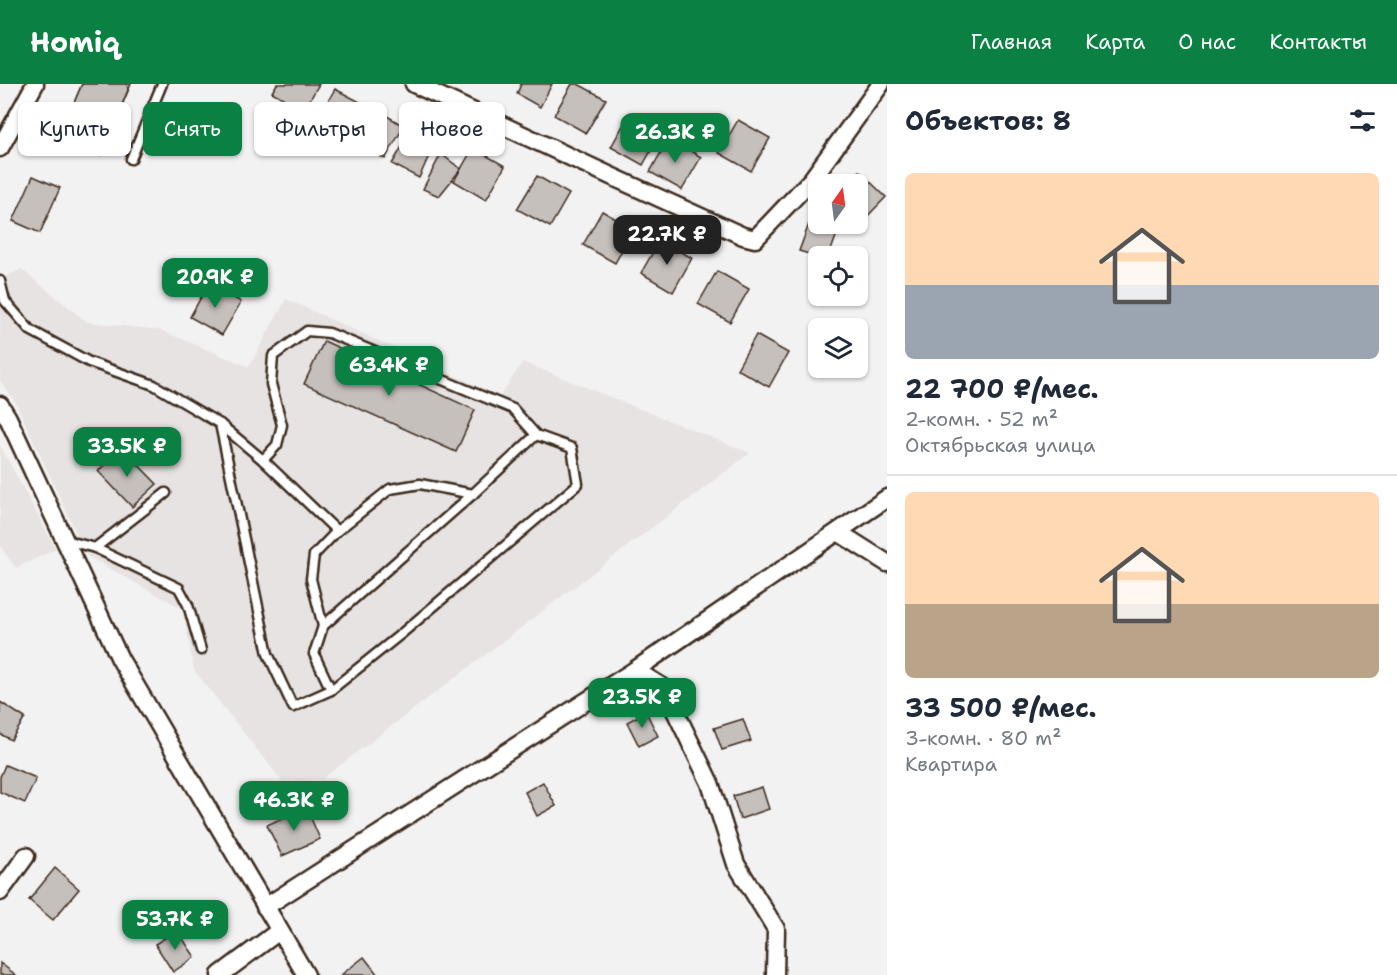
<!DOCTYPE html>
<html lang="ru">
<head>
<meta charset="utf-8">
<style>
	:root { --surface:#fff; --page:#f6f6f7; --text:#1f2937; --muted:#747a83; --line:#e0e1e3; --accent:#0b8043 }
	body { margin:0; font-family:"Shantell Sans",sans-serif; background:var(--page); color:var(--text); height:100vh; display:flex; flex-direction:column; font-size:22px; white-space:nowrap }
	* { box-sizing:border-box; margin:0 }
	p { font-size:20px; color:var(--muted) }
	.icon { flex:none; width:33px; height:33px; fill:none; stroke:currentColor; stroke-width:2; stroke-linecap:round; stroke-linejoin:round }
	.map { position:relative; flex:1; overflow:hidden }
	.side { display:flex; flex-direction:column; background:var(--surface); width:510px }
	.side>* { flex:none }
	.hud { position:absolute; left:18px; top:18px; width:570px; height:54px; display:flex; gap:12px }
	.needle { width:39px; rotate:14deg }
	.controls { position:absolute; left:808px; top:90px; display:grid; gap:12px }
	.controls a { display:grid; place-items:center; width:60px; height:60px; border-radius:9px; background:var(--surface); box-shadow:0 2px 4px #0004; font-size:30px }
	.price { position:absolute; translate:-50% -51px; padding:0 14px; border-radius:12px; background:var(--accent); color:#fff; font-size:20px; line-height:39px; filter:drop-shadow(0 2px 3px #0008) }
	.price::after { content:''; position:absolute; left:50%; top:36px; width:18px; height:14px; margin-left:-9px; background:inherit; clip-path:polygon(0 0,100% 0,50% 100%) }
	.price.current { background:#222; color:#fff }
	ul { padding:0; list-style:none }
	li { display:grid; align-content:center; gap:12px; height:318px; padding:0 18px }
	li+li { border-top:2px solid var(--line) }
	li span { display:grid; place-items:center; height:186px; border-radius:9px; color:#555 }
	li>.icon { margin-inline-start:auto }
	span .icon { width:108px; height:108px; fill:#fffc; stroke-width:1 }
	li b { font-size:26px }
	h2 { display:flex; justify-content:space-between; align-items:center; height:72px; padding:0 18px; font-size:26px }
	.chip { padding:0 21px; border-radius:9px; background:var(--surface); box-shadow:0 2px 4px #0004; font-size:21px; line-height:54px }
	.chip.current { background:var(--accent); color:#fff }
	header { display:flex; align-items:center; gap:36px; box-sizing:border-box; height:84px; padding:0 30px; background:var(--accent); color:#fff }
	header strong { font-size:28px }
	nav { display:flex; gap:33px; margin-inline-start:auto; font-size:21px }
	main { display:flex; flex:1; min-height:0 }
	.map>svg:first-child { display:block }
	.built { fill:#e6e3e2 }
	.building { fill:#c6c0bd; stroke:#3b2a1e; stroke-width:1.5 }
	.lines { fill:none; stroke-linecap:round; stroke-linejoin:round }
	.lane-casing { stroke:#3b2a1e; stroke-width:13 }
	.street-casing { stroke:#3b2a1e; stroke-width:21 }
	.lane { stroke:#fff; stroke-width:8 }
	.street { stroke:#fff; stroke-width:16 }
</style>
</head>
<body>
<header>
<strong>Homiq</strong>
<nav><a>Главная</a><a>Карта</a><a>О нас</a><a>Контакты</a></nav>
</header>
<main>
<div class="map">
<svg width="887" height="891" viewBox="0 0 887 891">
	<rect width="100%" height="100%" fill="#f3f2f2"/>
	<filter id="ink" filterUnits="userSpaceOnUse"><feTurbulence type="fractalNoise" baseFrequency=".0167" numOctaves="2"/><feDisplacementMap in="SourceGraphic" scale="12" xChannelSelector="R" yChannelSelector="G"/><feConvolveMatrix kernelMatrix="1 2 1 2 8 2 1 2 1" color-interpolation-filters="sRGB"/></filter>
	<g filter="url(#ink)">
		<!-- built -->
		<g class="built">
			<polygon points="21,185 87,238 160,246 249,283 286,215 500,312 523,278 750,369 322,695 282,697 194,586 183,525 87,472 16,319 0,296 0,196"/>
			<polygon points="0,361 56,465 16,484 0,462"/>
		</g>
		<!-- building -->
		<g class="building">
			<polygon points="82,0 131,0 101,71 59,54"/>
			<polygon points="82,0 127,0 128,6 101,71 59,54"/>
			<polygon points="277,0 319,0 304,26 272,8"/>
			<polygon points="521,0 552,0 540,23 517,10"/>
			<polygon points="572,0 578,0 606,15 586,49 554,31"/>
			<polygon points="335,5 362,19 346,47 319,33"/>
			<polygon points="372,23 404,42 385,75 353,57"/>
			<polygon points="630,29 662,47 643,81 611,63"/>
			<polygon points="738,36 770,54 751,87 719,69"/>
			<polygon points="413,44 436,56 419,94 392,80"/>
			<polygon points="669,54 701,73 682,106 650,88"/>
			<polygon points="473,64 505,82 486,116 454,97"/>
			<polygon points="441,70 461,85 439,112 423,105"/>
			<polygon points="859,87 886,113 859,141 858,140 858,100 847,100"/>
			<polygon points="33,92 60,104 40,149 13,137"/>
			<polygon points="537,92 569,110 550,143 517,125"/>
			<polygon points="602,127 634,145 615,179 583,161"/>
			<polygon points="809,140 838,147 829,172 819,173 799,167"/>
			<polygon points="660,156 692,174 673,208 641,189"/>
			<polygon points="717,187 749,205 730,238 698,220"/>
			<polygon points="209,199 241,218 222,251 190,233"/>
			<polygon points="756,251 788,269 769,303 737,285"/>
			<polygon points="324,257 475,326 456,368 304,300"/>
			<polygon points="122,364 157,400 132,423 98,387"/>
			<polygon points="0,618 25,634 11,656 0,650"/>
			<polygon points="646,628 658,652 639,662 627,638"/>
			<polygon points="743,635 751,657 722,666 714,644"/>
			<polygon points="5,681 36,694 25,719 0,708 0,693"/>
			<polygon points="543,698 556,722 537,732 525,708"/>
			<polygon points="762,703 769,725 740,735 733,712"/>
			<polygon points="306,723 320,755 282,772 267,741"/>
			<polygon points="55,784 79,805 53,836 29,816"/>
			<polygon points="177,846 195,873 173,888 155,860"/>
			<polygon points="364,873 378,891 341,891"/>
			<polygon points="0,879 16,891 0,891"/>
		</g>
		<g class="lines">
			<!-- lane casing -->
			<g class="lane-casing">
				<g id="lane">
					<polyline points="131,75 162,0"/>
					<polyline points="0,197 5,217 30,246 89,278 154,301 220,340 263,376 337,447"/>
					<polyline points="220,340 268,570 293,623 331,606 401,550 578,400 572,364 536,351 513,325 329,249 307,247 273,272 271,300 282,341 277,361 263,376"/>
					<polyline points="65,456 95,464 179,504 188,521 201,566"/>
					<polyline points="95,464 166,409"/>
					<polyline points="323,542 473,410 536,351"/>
					<polyline points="331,606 314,570 323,542 311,495 314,471 337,447 390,405 420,400 473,410"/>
				</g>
			</g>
			<!-- street casing -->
			<g class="street-casing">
				<g id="street">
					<polyline points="414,0 613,93 743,152 755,155 812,95 881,0"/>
					<polyline points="0,64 35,0"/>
					<polyline points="0,321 8,334 120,575 306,891"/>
					<polyline points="838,448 887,479"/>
					<polyline points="635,586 664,604 710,699 736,780 776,845 775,891"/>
					<polyline points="0,808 26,772"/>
					<polyline points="265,823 635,586 887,414"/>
					<polyline points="220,891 279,847"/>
				</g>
			</g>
			<!-- lane -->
			<use href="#lane" class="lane"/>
			<!-- street -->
			<use href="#street" class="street"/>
		</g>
	</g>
</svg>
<div class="controls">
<a><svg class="needle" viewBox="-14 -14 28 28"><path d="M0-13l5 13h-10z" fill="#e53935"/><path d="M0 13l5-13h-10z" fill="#747a83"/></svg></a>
<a><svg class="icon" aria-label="locate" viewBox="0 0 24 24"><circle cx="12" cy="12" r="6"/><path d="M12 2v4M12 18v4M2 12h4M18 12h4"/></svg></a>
<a><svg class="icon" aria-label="layers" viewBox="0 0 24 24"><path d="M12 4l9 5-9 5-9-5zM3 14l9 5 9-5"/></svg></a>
</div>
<b class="price" style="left:675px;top:80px">26.3K ₽</b>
<b class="price current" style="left:667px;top:182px">22.7K ₽</b>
<b class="price" style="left:215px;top:225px">20.9K ₽</b>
<b class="price" style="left:389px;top:313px">63.4K ₽</b>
<b class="price" style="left:127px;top:394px">33.5K ₽</b>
<b class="price" style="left:642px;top:645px">23.5K ₽</b>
<b class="price" style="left:294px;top:748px">46.3K ₽</b>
<b class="price" style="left:175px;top:867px">53.7K ₽</b>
<div class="hud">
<a class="chip">Купить</a>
<a class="chip current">Снять</a>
<a class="chip">Фильтры</a>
<a class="chip">Новое</a>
</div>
</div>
<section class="side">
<h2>Объектов: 8<svg class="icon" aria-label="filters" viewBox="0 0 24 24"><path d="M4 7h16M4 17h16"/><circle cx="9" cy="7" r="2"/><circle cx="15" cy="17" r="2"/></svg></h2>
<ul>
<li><span style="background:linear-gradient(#ffd9b3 60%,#9aa5b1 0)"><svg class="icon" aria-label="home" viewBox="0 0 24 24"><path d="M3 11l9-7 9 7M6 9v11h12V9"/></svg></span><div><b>22 700 ₽/мес.</b><p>2-комн. · 52 m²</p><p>Октябрьская улица</p></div></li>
<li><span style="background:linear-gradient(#ffd9b3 60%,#b9a48a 0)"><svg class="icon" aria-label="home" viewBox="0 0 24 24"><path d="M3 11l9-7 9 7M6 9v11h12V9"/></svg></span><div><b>33 500 ₽/мес.</b><p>3-комн. · 80 m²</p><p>Квартира</p></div></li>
</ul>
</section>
</main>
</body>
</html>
